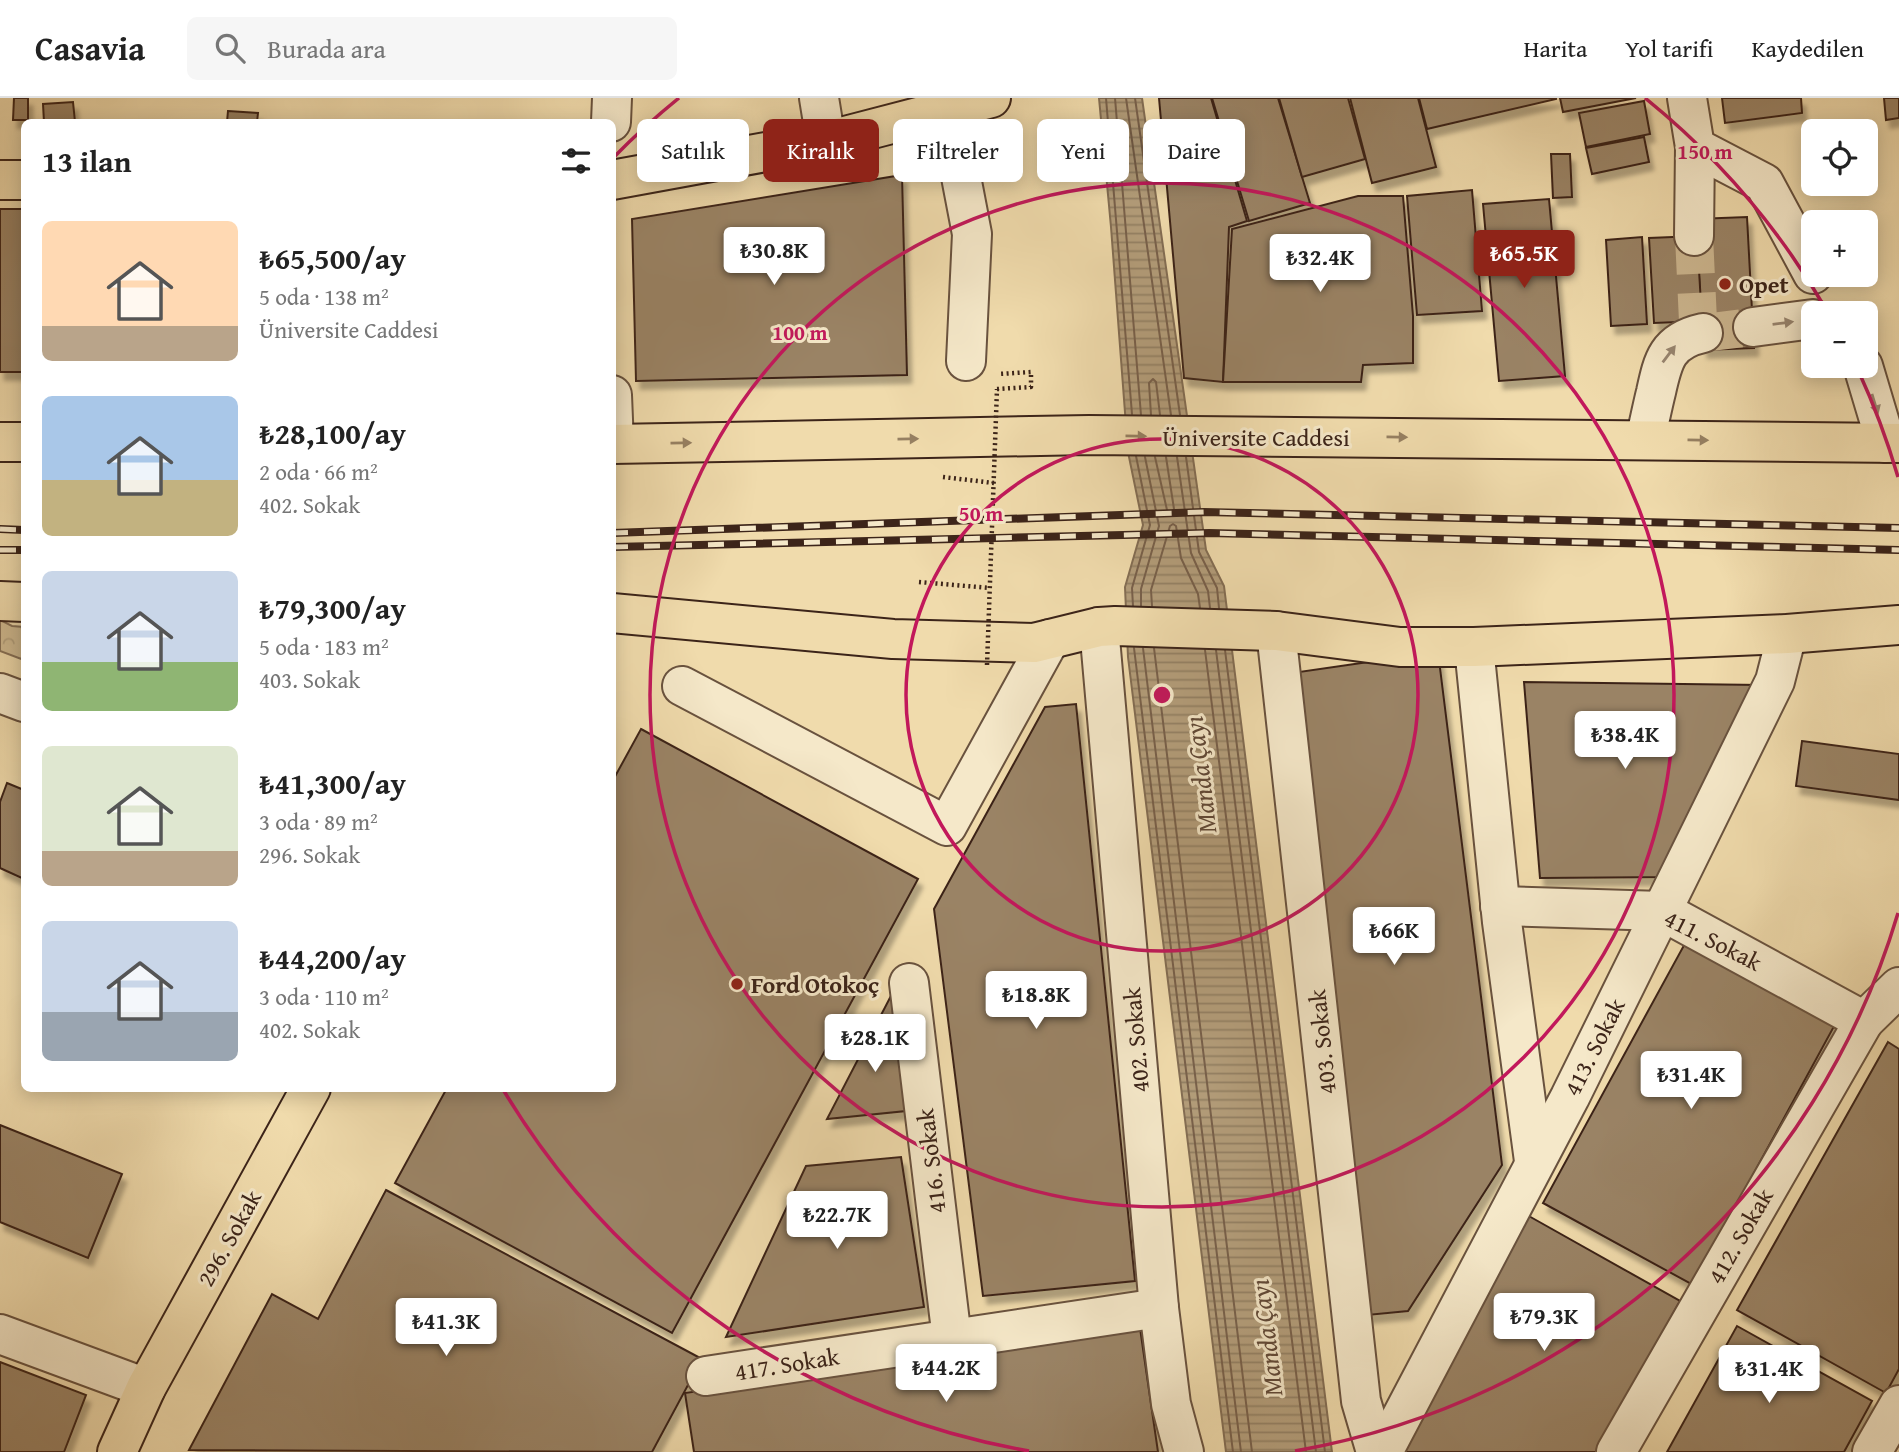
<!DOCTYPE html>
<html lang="tr">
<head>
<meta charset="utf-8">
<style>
	:root { --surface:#fff; --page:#f6f6f6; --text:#222; --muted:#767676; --line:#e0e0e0; --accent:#8f2418 }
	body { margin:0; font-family:"Gentium Book Plus",serif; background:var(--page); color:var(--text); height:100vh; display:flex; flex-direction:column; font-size:26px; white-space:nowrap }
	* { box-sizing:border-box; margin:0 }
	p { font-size:23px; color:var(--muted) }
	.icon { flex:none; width:38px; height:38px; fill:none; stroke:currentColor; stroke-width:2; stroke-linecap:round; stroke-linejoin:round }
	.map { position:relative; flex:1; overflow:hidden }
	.details { position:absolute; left:21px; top:21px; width:595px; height:973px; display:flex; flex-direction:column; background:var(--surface); border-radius:10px; box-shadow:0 4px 18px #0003 }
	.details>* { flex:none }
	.guide { position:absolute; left:637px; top:21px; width:665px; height:63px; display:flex; gap:14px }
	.fabs { position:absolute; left:1801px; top:21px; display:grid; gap:14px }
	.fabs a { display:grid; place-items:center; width:77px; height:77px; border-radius:10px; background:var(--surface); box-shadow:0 4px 18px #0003; font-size:35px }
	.price { position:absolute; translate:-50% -60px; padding:0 16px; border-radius:7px; background:#fff; color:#222; font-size:23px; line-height:46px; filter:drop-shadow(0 2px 4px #0008) }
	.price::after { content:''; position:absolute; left:50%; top:42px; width:21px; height:16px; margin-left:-10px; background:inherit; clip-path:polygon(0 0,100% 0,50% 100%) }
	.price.on { background:var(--accent); color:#fff }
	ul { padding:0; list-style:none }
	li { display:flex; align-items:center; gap:21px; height:175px; padding:0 21px }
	li span { display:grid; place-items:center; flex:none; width:196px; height:140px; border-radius:10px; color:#555 }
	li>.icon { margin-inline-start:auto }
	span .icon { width:84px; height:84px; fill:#fffc; stroke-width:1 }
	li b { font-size:30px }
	h2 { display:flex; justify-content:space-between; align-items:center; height:84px; padding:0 21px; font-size:30px }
	.pill { padding:0 24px; border-radius:10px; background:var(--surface); box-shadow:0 4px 18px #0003; font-size:24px; line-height:63px }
	.pill.on { background:var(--accent); color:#fff }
	header { display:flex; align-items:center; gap:42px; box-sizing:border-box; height:98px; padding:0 35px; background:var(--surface); border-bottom:2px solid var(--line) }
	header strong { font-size:33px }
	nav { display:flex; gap:38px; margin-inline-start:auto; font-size:24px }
	.search { width:490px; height:63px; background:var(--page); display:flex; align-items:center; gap:18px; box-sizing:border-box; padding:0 24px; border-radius:10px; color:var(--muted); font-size:26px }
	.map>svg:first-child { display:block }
	.park { fill:url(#park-crowns); stroke:#867056; stroke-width:2 }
	.water { fill:url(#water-rules); stroke:#836d53; stroke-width:2 }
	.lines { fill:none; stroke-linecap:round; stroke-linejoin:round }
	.shore { stroke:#78604a; stroke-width:2 }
	.building { fill:#9a8365; stroke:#3c2419; stroke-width:2; filter:url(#shadow) }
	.minor-tunnel { stroke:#ccb68f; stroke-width:38; stroke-dasharray:38 19; stroke-linecap:butt }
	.minor-casing { stroke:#69523e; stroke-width:42 }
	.major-casing { stroke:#3c2419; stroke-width:42 }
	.path { stroke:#3c2419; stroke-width:4.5; stroke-dasharray:2 3.5; stroke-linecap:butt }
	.minor { stroke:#f5e8c9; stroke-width:38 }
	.major { stroke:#f0dbac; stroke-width:38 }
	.rail-casing { stroke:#3c2419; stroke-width:8 }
	.rail { stroke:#f5e8c9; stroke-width:5; stroke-dasharray:16; stroke-linecap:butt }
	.path-bridge { stroke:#3c2419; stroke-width:4.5; stroke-dasharray:2 3.5; stroke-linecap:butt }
	.oneway { fill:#988671 }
	.oneway2 { fill:#968062 }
	.ring { fill:none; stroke:#c2185b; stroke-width:3.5 }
	.poi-dot { fill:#8f2418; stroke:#f5e8c9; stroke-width:2.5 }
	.labels { text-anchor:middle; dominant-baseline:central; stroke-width:6; stroke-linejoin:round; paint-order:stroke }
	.poi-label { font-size:24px; font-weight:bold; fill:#3c2419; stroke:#f5e8c9; text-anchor:start }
	.street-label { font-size:24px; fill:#3c2419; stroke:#f5e8c9 }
	.water-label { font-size:26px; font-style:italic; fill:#604836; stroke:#f5e8c9 }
	.centre { fill:#c2185b; stroke:#f5e8c9; stroke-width:3.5 }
	.ring-label { font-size:21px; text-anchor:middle; font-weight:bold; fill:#c2185b; stroke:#f5e8c9; stroke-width:6; stroke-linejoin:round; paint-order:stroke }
</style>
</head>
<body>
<header>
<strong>Casavia</strong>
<div class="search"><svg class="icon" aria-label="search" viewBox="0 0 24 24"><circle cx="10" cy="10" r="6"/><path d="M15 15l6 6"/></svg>Burada ara</div>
<nav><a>Harita</a><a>Yol tarifi</a><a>Kaydedilen</a></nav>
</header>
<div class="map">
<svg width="1899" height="1354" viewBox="0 0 1899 1354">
	<defs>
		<pattern id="park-crowns" width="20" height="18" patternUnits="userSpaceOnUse" patternTransform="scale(1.75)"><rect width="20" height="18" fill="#d1bc93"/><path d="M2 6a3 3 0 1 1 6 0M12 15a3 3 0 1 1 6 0" fill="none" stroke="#b4a17e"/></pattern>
		<pattern id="water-rules" width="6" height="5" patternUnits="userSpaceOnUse" patternTransform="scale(1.75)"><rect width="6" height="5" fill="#b39d7a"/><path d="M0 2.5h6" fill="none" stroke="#938063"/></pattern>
		<filter id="shadow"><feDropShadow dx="4.5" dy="8" stdDeviation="2" flood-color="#0004"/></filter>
	</defs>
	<rect width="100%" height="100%" fill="#f0dbac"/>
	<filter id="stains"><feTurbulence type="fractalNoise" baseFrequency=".00286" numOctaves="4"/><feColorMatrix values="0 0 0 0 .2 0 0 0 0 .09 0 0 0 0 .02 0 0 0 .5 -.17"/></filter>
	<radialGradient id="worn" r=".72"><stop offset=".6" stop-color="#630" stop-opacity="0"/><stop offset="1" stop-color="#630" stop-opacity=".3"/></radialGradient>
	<!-- park -->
	<polygon class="park" points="0,522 12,528 24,529 24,562 0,553"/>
	<!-- water -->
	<polygon class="water" points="1099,0 1142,0 1206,452 1224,488 1332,1354 1226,1354 1128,559 1125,489 1143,427 1128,354 1111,129"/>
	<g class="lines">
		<!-- shore -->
		<g class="shore">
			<polyline points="1106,0 1132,316"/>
			<polyline points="1115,0 1141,317"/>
			<polyline points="1126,0 1171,317"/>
			<polyline points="1135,0 1180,317"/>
			<polyline points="1151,317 1149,285 1153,281 1156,284 1160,317"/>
			<polyline points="1155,359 1167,412 1171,415 1174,411 1166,359"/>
			<polyline points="1177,359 1191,455 1208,493 1210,510"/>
			<polyline points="1186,359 1199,454 1217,490 1219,510"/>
			<polyline points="1133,508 1132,490 1150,427 1136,358"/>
			<polyline points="1141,508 1141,491 1159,428 1145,359"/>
			<polyline points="1152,508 1151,492 1170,428 1173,426 1176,428 1181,460 1198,496 1200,510"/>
			<polyline points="1134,550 1233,1354"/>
			<polyline points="1143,550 1241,1354"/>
			<polyline points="1154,550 1252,1354"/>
			<polyline points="1205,552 1306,1354"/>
			<polyline points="1216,552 1316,1354"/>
			<polyline points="1225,552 1325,1354"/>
		</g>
	</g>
	<!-- building -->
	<g class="building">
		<polygon points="14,0 28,0 28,22 13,22"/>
		<polygon points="1159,0 1211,0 1247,123 1229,129 1223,284 1184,280"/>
		<polygon points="1212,0 1278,0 1310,105 1249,123"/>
		<polygon points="1279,0 1348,0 1365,61 1302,79"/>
		<polygon points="1350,0 1418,0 1436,69 1372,85"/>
		<polygon points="1419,0 1556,0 1556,1 1427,31"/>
		<polygon points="1560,0 1636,0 1563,14"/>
		<polygon points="1722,0 1801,0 1802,15 1725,25"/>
		<polygon points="1884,0 1899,0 1899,20 1886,22"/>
		<polygon points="1644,3 1650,36 1586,49 1579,15"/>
		<polygon points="73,4 75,24 44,24 43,6"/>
		<polygon points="228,13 258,15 257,24 227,24"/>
		<polygon points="1644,39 1649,64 1592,76 1586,50"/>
		<polygon points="1551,56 1570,56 1572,99 1553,100"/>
		<polygon points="902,77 907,277 636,283 632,121"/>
		<polygon points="1472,92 1482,213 1417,217 1407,98"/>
		<polygon points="1358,98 1403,98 1413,218 1413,265 1363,267 1361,284 1223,284 1232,131"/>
		<polygon points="1549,101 1565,278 1499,283 1483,106"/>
		<rect x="0" y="111" width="24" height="163"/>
		<polygon points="1747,119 1754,250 1703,252 1696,121"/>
		<polygon points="1697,138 1702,223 1654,225 1649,140"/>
		<polygon points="1642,139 1647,226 1611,228 1606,142"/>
		<polygon points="1438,554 1502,1067 1408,1213 1357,1218 1285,576"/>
		<polygon points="1524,584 1761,587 1670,779 1540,780"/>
		<polygon points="1076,606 1135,1183 983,1198 934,811 1045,609"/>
		<polygon points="641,631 918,781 672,1235 395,1085 447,990 612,990 612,684"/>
		<polygon points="1802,643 1899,656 1899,702 1796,688"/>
		<polygon points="7,685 24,692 24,781 0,770 0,704"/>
		<polygon points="1688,840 1838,921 1693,1187 1543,1105"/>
		<polygon points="893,894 906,1013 827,1021"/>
		<polygon points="1888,944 1899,951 1899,1271 1886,1295 1737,1212"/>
		<polygon points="0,1027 122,1076 88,1160 0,1124"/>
		<polygon points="901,1059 924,1209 726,1239 806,1068"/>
		<polygon points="386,1092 702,1261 652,1354 189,1352 272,1196 318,1221"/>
		<polygon points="1527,1117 1680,1203 1597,1354 1399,1354"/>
		<polygon points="1737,1228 1872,1303 1844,1354 1667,1354"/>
		<polygon points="1140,1230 1158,1354 694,1354 685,1295"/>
		<polygon points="0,1264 86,1297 64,1354 0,1354"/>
	</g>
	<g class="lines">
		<!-- minor-tunnel -->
		<g class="minor-tunnel">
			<polyline points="1694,138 1698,223"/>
			<polyline points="1703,235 1753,229"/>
		</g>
		<!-- minor casing -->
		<g class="minor-casing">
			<g id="minor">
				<polyline points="819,0 826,43"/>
				<polyline points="1687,0 1695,49 1764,85 1813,176"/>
				<polyline points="948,11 972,136 966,263"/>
				<polyline points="611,24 612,0"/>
				<polyline points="1694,138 1695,49"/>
				<polyline points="1753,229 1813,221"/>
				<polyline points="1863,268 1886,345"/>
				<polyline points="612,297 614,346"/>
				<path d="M 1645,342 C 1649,326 1652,310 1656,294 C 1663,262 1667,243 1703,235"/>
				<polyline points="1099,529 1159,1210 1171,1306 1184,1354"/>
				<polyline points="1276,533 1361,1303 1376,1354"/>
				<polyline points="1474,549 1502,824 1534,1063"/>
				<polyline points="682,588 947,728 1050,541"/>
				<polyline points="0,595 24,604"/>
				<polyline points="1500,808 1662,813 1864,923 1899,889"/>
				<polyline points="909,885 952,1241"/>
				<polyline points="0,1236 146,1290"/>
				<polyline points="706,1278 1159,1210"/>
				<polyline points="1383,1354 1570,999 1683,770 1775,583 1787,536"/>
				<polyline points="1616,1354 1864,923"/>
				<polyline points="1872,1354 1899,1307"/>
			</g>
		</g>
		<!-- major casing -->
		<g class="major-casing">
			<g id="major">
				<polyline points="0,82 24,82"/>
				<polyline points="612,82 826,43 991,0"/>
				<polyline points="0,344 24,344"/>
				<polyline points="612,346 1089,337 1899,345"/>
				<polyline points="0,503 24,504"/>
				<polyline points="612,515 893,541 1034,545 1099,529 1115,528 1276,533 1400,549 1474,549 1787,536 1899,527"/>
				<polyline points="117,1354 146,1290 311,990"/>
			</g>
		</g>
		<!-- path -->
		<g class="path">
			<polyline points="997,291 1031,289 1031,274 999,276"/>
			<polyline points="943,379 994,385"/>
			<polyline points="919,484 990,490"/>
		</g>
		<!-- minor -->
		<use href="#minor" class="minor"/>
		<!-- major -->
		<use href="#major" class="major"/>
		<!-- rail casing -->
		<g class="rail-casing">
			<g id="rail">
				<polyline points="0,431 24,432"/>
				<polyline points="612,435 1204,414 1899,430"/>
				<polyline points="612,449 1209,435 1899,452"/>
				<polyline points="0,452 24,452"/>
			</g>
		</g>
		<!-- rail -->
		<use href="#rail" class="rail"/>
		<!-- path-bridge -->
		<polyline class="path-bridge" points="987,567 997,291"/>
	</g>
	<!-- one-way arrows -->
	<defs><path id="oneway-solid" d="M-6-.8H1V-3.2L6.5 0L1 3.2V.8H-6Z" transform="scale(1.75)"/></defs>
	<g class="oneway">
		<use href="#oneway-solid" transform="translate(1783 225) rotate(-7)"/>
		<use href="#oneway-solid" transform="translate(1669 256) rotate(-53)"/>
		<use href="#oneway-solid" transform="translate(1875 306) rotate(73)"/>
	</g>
	<g class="oneway2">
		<use href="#oneway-solid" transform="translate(1136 338) rotate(1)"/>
		<use href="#oneway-solid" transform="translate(1397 339) rotate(1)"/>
		<use href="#oneway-solid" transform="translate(908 341) rotate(-1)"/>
		<use href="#oneway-solid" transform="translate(1698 342) rotate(1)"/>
		<use href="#oneway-solid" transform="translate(681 345) rotate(-1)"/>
	</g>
	<!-- distance rings -->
	<g class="ring">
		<circle cx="1162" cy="597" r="256"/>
		<circle cx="1162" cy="597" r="512"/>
		<path d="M1898 815A768 768 0 0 1 1295 1353M1029 1353A768 768 0 0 1 504 993M614 59A768 768 0 0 1 679 0M1645 0A768 768 0 0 1 1827 213M1858 272A768 768 0 0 1 1898 379"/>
	</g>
	<!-- markers -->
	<g class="poi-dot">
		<circle cx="1725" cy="186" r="7"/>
		<circle cx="737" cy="886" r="7"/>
	</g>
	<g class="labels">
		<!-- poi labels -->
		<g class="poi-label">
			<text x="1739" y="186">Opet</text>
			<text x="751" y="886">Ford Otokoç</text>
		</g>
		<!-- street labels -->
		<g class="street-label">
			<text x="1256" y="339">Üniversite Caddesi</text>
			<text transform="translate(1713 842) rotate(27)">411. Sokak</text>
			<text transform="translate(1136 942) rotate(-95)">402. Sokak</text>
			<text transform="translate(1322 944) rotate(-96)">403. Sokak</text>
			<text transform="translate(1594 949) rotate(-63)">413. Sokak</text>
			<text transform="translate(931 1063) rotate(-97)">416. Sokak</text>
			<text transform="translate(1740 1138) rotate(-60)">412. Sokak</text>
			<text transform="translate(229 1140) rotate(-61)">296. Sokak</text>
			<text transform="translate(787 1266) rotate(-9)">417. Sokak</text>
		</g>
		<!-- water labels -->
		<g class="water-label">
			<text transform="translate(1200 677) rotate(-97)">Manda Çayı</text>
			<text transform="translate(1266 1240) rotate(-97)">Manda Çayı</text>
		</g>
	</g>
	<circle cx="1162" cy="597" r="10" class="centre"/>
	<g class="ring-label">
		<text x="1705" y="61">150 m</text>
		<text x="800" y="242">100 m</text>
		<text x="981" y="423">50 m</text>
	</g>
	<rect width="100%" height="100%" filter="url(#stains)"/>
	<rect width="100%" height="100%" fill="url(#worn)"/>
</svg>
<div class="fabs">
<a><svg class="icon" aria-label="locate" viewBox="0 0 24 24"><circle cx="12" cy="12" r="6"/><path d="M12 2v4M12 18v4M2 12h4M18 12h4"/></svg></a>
<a>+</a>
<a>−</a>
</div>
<b class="price" style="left:774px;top:189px">₺30.8K</b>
<b class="price on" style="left:1524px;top:192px">₺65.5K</b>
<b class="price" style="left:1320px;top:196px">₺32.4K</b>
<b class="price" style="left:1625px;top:673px">₺38.4K</b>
<b class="price" style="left:1394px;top:869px">₺66K</b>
<b class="price" style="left:1036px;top:933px">₺18.8K</b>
<b class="price" style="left:875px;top:976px">₺28.1K</b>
<b class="price" style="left:1691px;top:1013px">₺31.4K</b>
<b class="price" style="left:837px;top:1153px">₺22.7K</b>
<b class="price" style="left:1544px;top:1255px">₺79.3K</b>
<b class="price" style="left:446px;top:1260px">₺41.3K</b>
<b class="price" style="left:946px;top:1306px">₺44.2K</b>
<b class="price" style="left:1769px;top:1307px">₺31.4K</b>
<div class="guide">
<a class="pill">Satılık</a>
<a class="pill on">Kiralık</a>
<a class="pill">Filtreler</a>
<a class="pill">Yeni</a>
<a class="pill">Daire</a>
</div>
<section class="details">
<h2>13 ilan<svg class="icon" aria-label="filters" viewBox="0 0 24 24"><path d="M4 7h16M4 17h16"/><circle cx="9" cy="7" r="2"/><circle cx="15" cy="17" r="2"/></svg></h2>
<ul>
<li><span style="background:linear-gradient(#ffd9b3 75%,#b9a48a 0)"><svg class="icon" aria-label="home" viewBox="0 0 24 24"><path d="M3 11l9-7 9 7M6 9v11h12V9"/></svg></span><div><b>₺65,500/ay</b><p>5 oda · 138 m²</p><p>Üniversite Caddesi</p></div></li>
<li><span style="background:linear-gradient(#a9c7e8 60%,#c2b280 0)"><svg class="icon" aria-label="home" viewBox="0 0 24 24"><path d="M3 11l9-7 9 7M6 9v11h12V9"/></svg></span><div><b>₺28,100/ay</b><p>2 oda · 66 m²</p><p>402. Sokak</p></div></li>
<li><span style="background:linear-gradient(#c9d6e8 65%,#8fb573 0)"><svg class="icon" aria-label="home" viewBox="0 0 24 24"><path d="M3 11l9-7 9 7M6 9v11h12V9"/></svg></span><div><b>₺79,300/ay</b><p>5 oda · 183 m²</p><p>403. Sokak</p></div></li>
<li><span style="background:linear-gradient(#dfe7d0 75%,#b9a48a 0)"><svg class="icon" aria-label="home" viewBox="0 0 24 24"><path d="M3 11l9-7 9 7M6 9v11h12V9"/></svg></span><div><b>₺41,300/ay</b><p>3 oda · 89 m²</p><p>296. Sokak</p></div></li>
<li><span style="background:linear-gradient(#c9d6e8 65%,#9aa5b1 0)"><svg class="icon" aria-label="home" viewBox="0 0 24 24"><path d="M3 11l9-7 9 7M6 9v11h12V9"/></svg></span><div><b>₺44,200/ay</b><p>3 oda · 110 m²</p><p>402. Sokak</p></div></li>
</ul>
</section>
</div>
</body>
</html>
